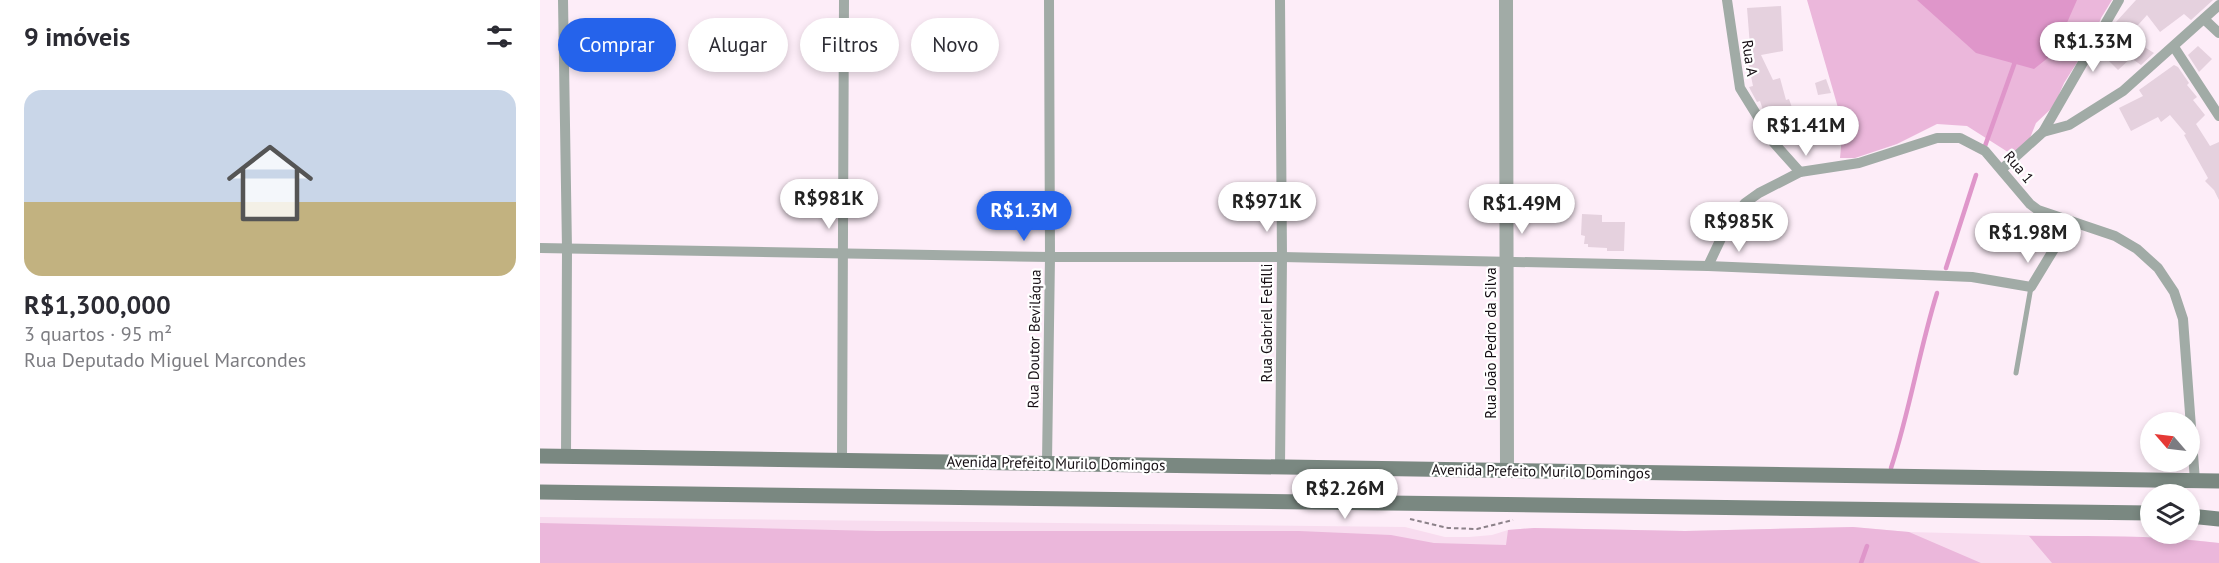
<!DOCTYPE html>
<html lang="pt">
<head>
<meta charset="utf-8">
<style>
	:root { --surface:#fff; --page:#f7f7f7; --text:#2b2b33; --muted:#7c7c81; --line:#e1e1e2; --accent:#2563eb }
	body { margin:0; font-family:"PT Sans",sans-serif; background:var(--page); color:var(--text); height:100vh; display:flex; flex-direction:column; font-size:22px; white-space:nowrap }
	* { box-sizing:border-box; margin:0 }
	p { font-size:20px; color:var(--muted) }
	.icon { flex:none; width:33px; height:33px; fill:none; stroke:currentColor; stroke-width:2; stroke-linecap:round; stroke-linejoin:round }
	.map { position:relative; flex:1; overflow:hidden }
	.drawer { display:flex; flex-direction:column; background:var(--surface); width:540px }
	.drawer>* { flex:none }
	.hud { position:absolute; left:18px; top:18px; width:570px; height:54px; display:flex; gap:12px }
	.needle { width:39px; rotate:298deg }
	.tools { position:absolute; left:1600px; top:412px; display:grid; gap:12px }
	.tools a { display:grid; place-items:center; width:60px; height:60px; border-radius:50%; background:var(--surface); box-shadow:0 3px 9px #0003; font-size:30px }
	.price { position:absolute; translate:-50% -51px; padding:0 14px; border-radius:21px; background:#fff; color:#222; font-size:20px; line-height:39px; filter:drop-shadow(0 2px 3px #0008) }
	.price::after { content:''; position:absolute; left:50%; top:36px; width:18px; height:14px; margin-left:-9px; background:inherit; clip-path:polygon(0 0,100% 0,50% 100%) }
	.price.current { background:var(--accent); color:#fff }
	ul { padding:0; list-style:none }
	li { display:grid; align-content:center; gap:12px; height:318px; padding:0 24px }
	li+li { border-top:2px solid var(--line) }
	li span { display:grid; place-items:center; height:186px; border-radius:18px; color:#555 }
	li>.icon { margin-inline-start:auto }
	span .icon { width:108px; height:108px; fill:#fffc; stroke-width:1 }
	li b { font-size:26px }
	h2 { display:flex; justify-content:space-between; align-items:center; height:72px; padding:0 24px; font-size:26px }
	.tag { padding:0 21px; border-radius:27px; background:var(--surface); box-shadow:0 3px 9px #0003; font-size:21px; line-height:54px }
	.tag.current { background:var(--accent); color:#fff }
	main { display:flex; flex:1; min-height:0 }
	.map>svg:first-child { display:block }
	.built { fill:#f8dcef }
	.green { fill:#ebb7db }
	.water { fill:#df96ca }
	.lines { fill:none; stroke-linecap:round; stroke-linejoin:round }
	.stream { stroke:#df96ca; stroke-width:4.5 }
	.building { fill:#e5d1de }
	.path { stroke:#8c8189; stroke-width:2; stroke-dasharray:4.5 3; stroke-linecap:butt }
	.service { stroke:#a1aba6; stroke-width:5 }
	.minor { stroke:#a1aba6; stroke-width:10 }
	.tertiary { stroke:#a1aba6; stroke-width:14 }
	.secondary { stroke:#7a8881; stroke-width:15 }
	.labels { text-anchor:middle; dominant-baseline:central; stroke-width:4.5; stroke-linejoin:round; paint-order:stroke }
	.street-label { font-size:15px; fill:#140d12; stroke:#fff }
</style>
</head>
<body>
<main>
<section class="drawer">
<h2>9 imóveis<svg class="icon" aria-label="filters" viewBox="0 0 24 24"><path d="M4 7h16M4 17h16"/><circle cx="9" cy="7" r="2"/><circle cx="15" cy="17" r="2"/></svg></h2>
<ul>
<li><span style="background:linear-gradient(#c9d6e8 60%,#c2b280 0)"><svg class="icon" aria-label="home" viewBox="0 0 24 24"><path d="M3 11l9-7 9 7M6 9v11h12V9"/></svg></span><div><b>R$1,300,000</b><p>3 quartos · 95 m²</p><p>Rua Deputado Miguel Marcondes</p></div></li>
</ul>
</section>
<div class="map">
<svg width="1679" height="563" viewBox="0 0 1679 563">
	<rect width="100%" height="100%" fill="#fdedf8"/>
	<!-- built -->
	<polygon class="built" points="0,517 865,527 905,537 929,537 952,535 968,530 994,528 1145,531 1313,527 1369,532 1643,539 1679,543 1679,563 0,563"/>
	<!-- green -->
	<g class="green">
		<polygon points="1267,0 1572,0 1561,18 1555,34 1524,83 1514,106 1496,123 1488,143 1471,154 1427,126 1397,124 1357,144 1315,158 1300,158 1303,125"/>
		<polygon points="0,523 337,531 759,531 851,535 894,543 966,545 968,530 994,528 1145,531 1313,527 1369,532 1441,563 0,563"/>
		<path d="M 1489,536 C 1553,536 1616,535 1679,543 L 1679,563 L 1512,563 Z"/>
	</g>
	<!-- water -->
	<polygon class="water" points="1377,0 1537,0 1522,34 1509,57 1494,69 1436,53"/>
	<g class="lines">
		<!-- stream -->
		<g class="stream">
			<polyline points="1445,146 1476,59"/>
			<polyline points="1406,268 1436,175"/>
			<path d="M 1351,468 C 1370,410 1379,351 1397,293"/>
			<polyline points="1321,563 1327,546"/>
		</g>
	</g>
	<!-- building -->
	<g class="building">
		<polygon points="1596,0 1673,0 1651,20 1644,14 1620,32 1607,15 1590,34 1576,22"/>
		<polygon points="1241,6 1243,51 1221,55 1233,80 1240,78 1246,100 1249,99 1256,119 1234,128 1223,110 1220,101 1217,102 1211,91 1209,87 1213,86 1207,57 1204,58 1202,47 1210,46 1207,8"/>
		<polygon points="1582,33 1614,53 1601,65 1591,58 1578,70 1561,53 1569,45 1573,49"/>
		<polygon points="1658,46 1672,59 1659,72 1648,55"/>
		<polygon points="1634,65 1638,67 1649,83 1647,85 1657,97 1653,100 1665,115 1656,124 1670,146 1679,142 1679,200 1674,190 1665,181 1668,178 1644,135 1646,134 1630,115 1621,122 1618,117 1591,131 1579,108 1603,96 1599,90"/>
		<polygon points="1286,79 1291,93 1278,95 1275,83"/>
		<polygon points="1042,214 1062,215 1062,222 1085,222 1084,251 1067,251 1067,248 1048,247 1048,244 1044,244 1045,236 1041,235"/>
	</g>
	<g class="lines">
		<!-- path -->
		<polyline class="path" points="870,519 908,528 937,529 973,520"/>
		<!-- service -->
		<polyline class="service" points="1476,373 1491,287"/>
		<!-- minor -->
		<g class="minor">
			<polyline points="23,0 27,249 26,457"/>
			<polyline points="740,0 742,257 740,466"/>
			<polyline points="1187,0 1200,88 1234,143 1260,172"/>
			<polyline points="1664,19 1679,33"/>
			<polyline points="1634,47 1679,116"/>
			<polyline points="1503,132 1579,0"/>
			<polyline points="1462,169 1503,132 1529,125 1583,91 1679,5"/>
			<polyline points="0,248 510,257 742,257 1168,266 1432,277 1491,287 1531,221"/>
			<polyline points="1168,266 1186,228 1205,203 1219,193 1260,172 1319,163 1397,138 1420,138 1445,151 1490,204 1498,210 1575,236 1597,249 1618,268 1634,292 1643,319 1655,481"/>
			<polyline points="302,461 304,0"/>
			<polyline points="507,462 510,257 509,0"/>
		</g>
		<!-- tertiary -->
		<polyline class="tertiary" points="966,0 967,470"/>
		<!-- secondary -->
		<g class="secondary">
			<polyline points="0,456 1679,481"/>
			<polyline points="0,492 1611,513"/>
			<polyline points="1650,516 1679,519"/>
		</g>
	</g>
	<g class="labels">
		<!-- street labels -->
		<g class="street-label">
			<text transform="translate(1210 58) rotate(82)">Rua A</text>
			<text transform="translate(1479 167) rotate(50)">Rua 1</text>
			<text transform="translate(726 323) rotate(-90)">Rua Gabriel Felfilli</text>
			<text transform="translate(494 339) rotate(-89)">Rua Doutor Beviláqua</text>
			<text transform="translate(950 343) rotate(-90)">Rua João Pedro da Silva</text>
			<text transform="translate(516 463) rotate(1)">Avenida Prefeito Murilo Domingos</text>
			<text transform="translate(1001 471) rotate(1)">Avenida Prefeito Murilo Domingos</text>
		</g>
	</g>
</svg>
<div class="tools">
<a><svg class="needle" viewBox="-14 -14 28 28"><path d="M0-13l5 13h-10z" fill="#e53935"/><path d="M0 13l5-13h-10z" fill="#7c7c81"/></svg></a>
<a><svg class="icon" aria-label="layers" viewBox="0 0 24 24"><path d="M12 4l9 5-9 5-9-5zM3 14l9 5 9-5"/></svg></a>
</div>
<b class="price" style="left:1553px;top:73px">R$1.33M</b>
<b class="price" style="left:1266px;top:157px">R$1.41M</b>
<b class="price" style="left:289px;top:230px">R$981K</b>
<b class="price" style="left:727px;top:233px">R$971K</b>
<b class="price" style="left:982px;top:235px">R$1.49M</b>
<b class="price current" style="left:484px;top:242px">R$1.3M</b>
<b class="price" style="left:1199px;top:253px">R$985K</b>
<b class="price" style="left:1488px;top:264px">R$1.98M</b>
<b class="price" style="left:805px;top:520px">R$2.26M</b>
<div class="hud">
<a class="tag current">Comprar</a>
<a class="tag">Alugar</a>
<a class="tag">Filtros</a>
<a class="tag">Novo</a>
</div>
</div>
</main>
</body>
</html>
